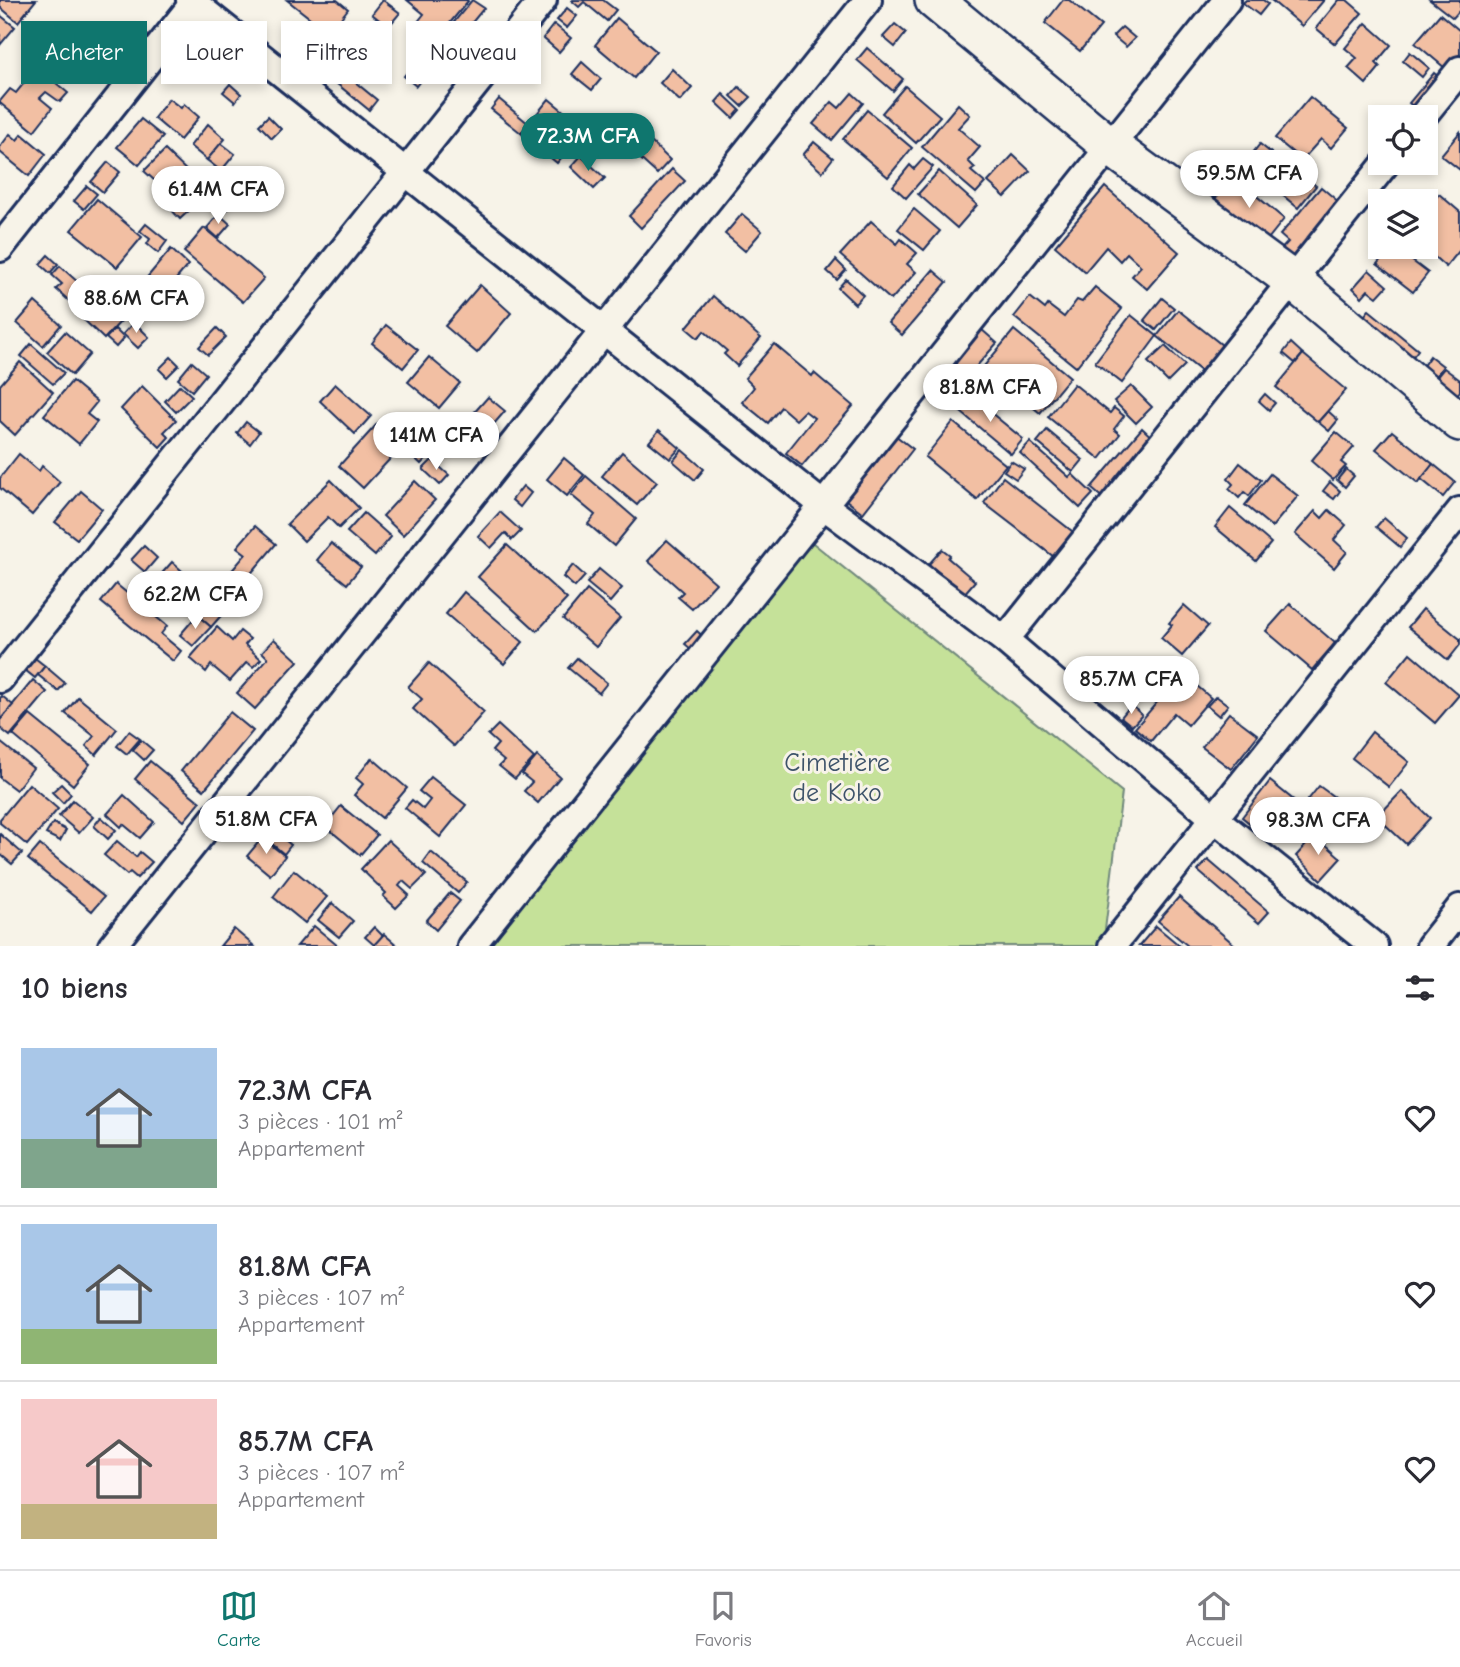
<!DOCTYPE html>
<html lang="fr">
<head>
<meta charset="utf-8">
<style>
	:root { --surface:#fff; --page:#f2f2f3; --text:#2b2b33; --muted:#7c7c81; --line:#e1e1e2; --accent:#0f766e }
	body { margin:0; font-family:"Comic Neue",sans-serif; background:var(--page); color:var(--text); height:100vh; display:flex; flex-direction:column; font-size:26px; white-space:nowrap }
	* { box-sizing:border-box; margin:0 }
	p { font-size:23px; color:var(--muted) }
	.icon { flex:none; width:38px; height:38px; fill:none; stroke:currentColor; stroke-width:2; stroke-linecap:round; stroke-linejoin:round }
	.map { position:relative; height:946px; overflow:hidden }
	.sheet { display:flex; flex-direction:column; background:var(--surface); flex:1 }
	.sheet>* { flex:none }
	.hud { position:absolute; left:21px; top:21px; width:700px; height:63px; display:flex; gap:14px }
	.controls { position:absolute; left:1368px; top:105px; display:grid; gap:14px }
	.controls a { display:grid; place-items:center; width:70px; height:70px; border-radius:0px; background:var(--surface); box-shadow:0 4px 10px #0003; font-size:35px }
	.price { position:absolute; translate:-50% -60px; padding:0 16px; border-radius:24px; background:#fff; color:#222; font-size:23px; line-height:46px; filter:drop-shadow(0 2px 4px #0008) }
	.price::after { content:''; position:absolute; left:50%; top:42px; width:21px; height:16px; margin-left:-10px; background:inherit; clip-path:polygon(0 0,100% 0,50% 100%) }
	.price.on { background:var(--accent); color:#fff }
	ul { padding:0; list-style:none }
	li { display:flex; align-items:center; gap:21px; height:175px; padding:0 21px }
	li+li { border-top:2px solid var(--line) }
	li span { display:grid; place-items:center; flex:none; width:196px; height:140px; border-radius:0px; color:#555 }
	li>.icon { margin-inline-start:auto }
	span .icon { width:84px; height:84px; fill:#fffc; stroke-width:1 }
	li b { font-size:30px }
	h2 { display:flex; justify-content:space-between; align-items:center; height:84px; padding:0 21px; font-size:30px }
	.pill { padding:0 24px; border-radius:0px; background:var(--surface); box-shadow:0 4px 10px #0003; font-size:24px; line-height:63px }
	.pill.on { background:var(--accent); color:#fff }
	.tab-bar { display:flex; justify-content:space-around; align-items:center; height:98px; border-top:2px solid var(--line); background:var(--surface); font-size:19px; color:var(--muted) }
	.tab-bar a { display:grid; justify-items:center; gap:4px }
	.tab-bar .on { color:var(--accent) }
	.map>svg:first-child { display:block }
	.green { fill:#c5e199; stroke:#70887c; stroke-width:2 }
	.building { fill:#f2bfa3; stroke:#1b2f5e; stroke-width:2 }
	.lines { fill:none; stroke-linecap:round; stroke-linejoin:round }
	.street-casing { stroke:#1b2f5e; stroke-width:32 }
	.secondary-casing { stroke:#1b2f5e; stroke-width:42 }
	.street { stroke:#f7f3e8; stroke-width:26 }
	.secondary { stroke:#f7f3e8; stroke-width:37 }
	.labels { text-anchor:middle; dominant-baseline:central; stroke-width:6; stroke-linejoin:round; paint-order:stroke }
	.park-label { font-size:26px; fill:#3d536a; stroke:#f7f3e8 }
</style>
</head>
<body>
<div class="map">
<svg width="1460" height="946" viewBox="0 0 1460 946">
	<rect width="100%" height="100%" fill="#f7f3e8"/>
	<filter id="ink" filterUnits="userSpaceOnUse"><feTurbulence type="fractalNoise" baseFrequency=".0143" numOctaves="2"/><feDisplacementMap in="SourceGraphic" scale="14" xChannelSelector="R" yChannelSelector="G"/><feConvolveMatrix kernelMatrix="1 2 1 2 8 2 1 2 1" color-interpolation-filters="sRGB"/></filter>
	<g filter="url(#ink)">
		<!-- green -->
		<polygon class="green" points="808,539 1122,792 1103,946 490,946"/>
		<!-- building -->
		<g class="building">
			<polygon points="0,0 36,0 18,22 0,7"/>
			<polygon points="287,0 337,0 348,9 325,38 311,27 315,22"/>
			<polygon points="383,0 400,13 388,27 372,14"/>
			<polygon points="407,0 467,0 468,1 436,40 416,24 424,14"/>
			<polygon points="472,0 484,8 452,47 441,38"/>
			<polygon points="573,0 603,0 616,10 607,21 584,2 579,7 572,1"/>
			<polygon points="1063,0 1069,0 1101,26 1080,51 1045,23"/>
			<polygon points="1246,0 1263,0 1268,4 1259,15 1243,3"/>
			<polygon points="1271,0 1324,0 1302,26"/>
			<polygon points="1339,0 1347,0 1362,13 1335,44 1316,28"/>
			<polygon points="1430,0 1460,0 1460,10 1453,18"/>
			<polygon points="567,8 577,16 567,28 557,20"/>
			<polygon points="1440,14 1460,31 1460,63 1451,73 1415,43"/>
			<polygon points="0,15 15,27 0,45"/>
			<polygon points="617,18 656,51 634,78 595,45"/>
			<polygon points="1366,23 1391,45 1376,63 1380,67 1366,84 1348,68 1357,58 1345,48"/>
			<polygon points="554,24 571,38 559,52 543,38"/>
			<polygon points="895,24 906,33 895,47 883,37"/>
			<polygon points="1122,27 1135,38 1126,47 1113,36"/>
			<polygon points="308,45 324,58 317,66 302,53"/>
			<polygon points="867,48 903,79 893,91 857,60"/>
			<polygon points="1410,52 1429,68 1422,77 1403,61"/>
			<polygon points="416,61 428,71 416,86 404,76"/>
			<polygon points="582,62 601,79 592,90 572,74"/>
			<polygon points="333,64 377,100 369,110 325,74"/>
			<polygon points="37,67 68,93 60,102 46,92 40,98 52,108 34,131 0,103 0,101 10,89 16,93"/>
			<polygon points="672,69 692,88 680,101 660,83"/>
			<polygon points="1434,73 1444,81 1419,111 1409,103"/>
			<polygon points="230,84 241,94 235,102 223,92"/>
			<polygon points="905,86 940,116 916,143 882,113"/>
			<polygon points="739,87 751,97 742,106 731,96"/>
			<polygon points="852,93 863,103 832,140 813,124 832,102 839,108"/>
			<polygon points="723,94 740,110 733,118 716,102"/>
			<polygon points="1310,97 1348,128 1331,148 1321,139 1302,160 1275,138"/>
			<polygon points="169,99 181,108 184,104 199,117 180,140 154,118"/>
			<polygon points="499,99 529,124 521,133 491,109"/>
			<polygon points="549,99 585,129 557,163 521,133"/>
			<polygon points="958,104 970,115 958,128 980,147 968,161 975,168 971,171 985,183 976,193 922,147"/>
			<polygon points="867,110 912,148 888,177 843,139"/>
			<polygon points="268,116 281,129 272,138 259,125"/>
			<polygon points="141,119 163,137 139,165 117,147"/>
			<polygon points="625,121 643,138 634,148 616,131"/>
			<polygon points="208,124 225,139 207,160 190,146"/>
			<polygon points="1460,132 1460,170 1441,155"/>
			<polygon points="10,134 17,140 22,134 46,154 29,176 0,152 0,147"/>
			<polygon points="649,140 670,160 657,174 636,155"/>
			<polygon points="814,142 833,158 822,172 803,155"/>
			<polygon points="221,143 235,154 221,171 207,160"/>
			<polygon points="1260,144 1276,157 1255,182 1240,169"/>
			<polygon points="165,150 193,177 174,198 144,171"/>
			<polygon points="1013,155 1030,171 1005,197 988,182"/>
			<polygon points="581,156 605,178 594,189 571,167"/>
			<polygon points="923,159 933,167 906,198 893,186 910,165 914,169"/>
			<polygon points="1286,161 1316,186 1298,208 1268,183"/>
			<polygon points="108,162 120,172 103,192 91,182"/>
			<polygon points="672,169 685,181 641,228 629,216"/>
			<polygon points="939,171 977,205 957,228 918,194"/>
			<polygon points="1234,177 1284,219 1264,244 1213,201"/>
			<polygon points="213,178 236,201 221,215 206,200 213,193 205,185"/>
			<polygon points="197,180 208,193 180,219 169,207"/>
			<polygon points="87,186 97,194 84,209 74,201"/>
			<polygon points="1105,187 1179,252 1147,289 1132,276 1141,266 1127,253 1120,261 1106,247 1085,272 1055,246"/>
			<polygon points="1321,187 1346,208 1295,269 1277,254 1288,242 1280,235"/>
			<polygon points="1439,194 1460,212 1460,250 1446,267 1423,247 1426,247 1426,209"/>
			<polygon points="97,199 142,237 117,267 71,230"/>
			<polygon points="914,209 940,231 924,250 898,229"/>
			<polygon points="219,214 230,224 218,238 207,228"/>
			<polygon points="742,214 762,231 745,251 725,234"/>
			<polygon points="871,221 897,244 901,239 917,253 907,264 916,272 891,300 840,255"/>
			<polygon points="146,224 167,241 158,253 147,244 150,239 140,231"/>
			<polygon points="204,228 264,278 243,302 184,252"/>
			<polygon points="1391,247 1394,247 1428,273 1413,292 1377,264"/>
			<polygon points="171,249 188,265 157,302 139,287"/>
			<polygon points="48,255 58,264 50,273 40,264"/>
			<polygon points="836,260 846,270 837,280 827,271"/>
			<polygon points="60,266 90,293 77,308 56,289 62,284 52,275"/>
			<polygon points="933,270 947,282 902,335 888,323"/>
			<polygon points="1369,270 1387,286 1377,297 1368,290 1362,297 1353,288"/>
			<polygon points="846,279 863,295 855,304 838,288"/>
			<polygon points="106,285 114,293 117,290 135,308 125,319 98,292"/>
			<polygon points="480,285 511,313 477,353 445,326"/>
			<polygon points="1095,287 1122,309 1076,367 1014,317 1030,297 1045,309 1048,305 1064,317 1077,300 1082,302"/>
			<polygon points="713,296 761,338 737,366 724,354 727,351 704,331 698,338 686,328"/>
			<polygon points="101,298 123,319 104,339 82,318"/>
			<polygon points="1162,298 1174,308 1156,330 1144,320"/>
			<polygon points="35,302 61,325 43,346 17,323"/>
			<polygon points="1178,310 1227,349 1206,375 1157,336"/>
			<polygon points="1369,310 1418,350 1407,364 1357,325"/>
			<polygon points="1131,315 1157,336 1122,383 1095,362"/>
			<polygon points="134,322 149,337 138,348 123,334"/>
			<polygon points="386,325 418,350 403,368 372,343"/>
			<polygon points="217,328 226,337 208,355 199,347"/>
			<polygon points="115,329 124,338 116,347 106,338"/>
			<polygon points="981,329 997,343 968,376 953,362"/>
			<polygon points="1014,330 1070,377 1040,413 984,366"/>
			<polygon points="65,332 90,354 72,375 47,352"/>
			<polygon points="1291,343 1303,354 1295,363 1283,353"/>
			<polygon points="31,344 64,373 53,384 21,356"/>
			<polygon points="774,344 812,376 814,373 853,406 802,466 786,453 814,418 805,411 796,420 781,407 768,423 742,402 754,387 745,378"/>
			<polygon points="1165,346 1185,365 1168,382 1148,362"/>
			<polygon points="1303,354 1346,390 1318,422 1276,387"/>
			<polygon points="1430,356 1443,366 1435,377 1422,367"/>
			<polygon points="171,357 179,365 167,377 159,369"/>
			<polygon points="429,357 460,383 439,408 408,382"/>
			<polygon points="20,362 53,392 15,435 0,421 0,385"/>
			<polygon points="192,362 206,374 192,391 178,379"/>
			<polygon points="1444,368 1460,380 1460,391 1456,396 1435,379"/>
			<polygon points="951,373 965,387 952,401 937,388"/>
			<polygon points="72,381 97,402 87,414 97,422 79,444 44,415"/>
			<polygon points="335,384 371,416 355,434 320,401"/>
			<polygon points="1074,384 1110,413 1114,408 1124,416 1114,429 1120,434 1100,459 1048,417"/>
			<polygon points="180,385 192,396 176,412 165,401"/>
			<polygon points="142,386 176,420 164,432 169,437 160,447 121,409"/>
			<polygon points="1131,386 1152,407 1136,423 1114,401"/>
			<polygon points="968,394 1023,439 1011,454 956,408"/>
			<polygon points="1265,394 1275,403 1269,410 1259,401"/>
			<polygon points="488,397 505,411 481,439 464,424"/>
			<polygon points="1328,411 1338,420 1329,431 1318,422"/>
			<polygon points="246,422 259,432 250,444 237,433"/>
			<polygon points="953,422 1006,465 977,500 925,457"/>
			<polygon points="378,423 403,445 363,488 339,466"/>
			<polygon points="1142,428 1156,441 1105,500 1091,488"/>
			<polygon points="659,430 680,448 670,459 649,442"/>
			<polygon points="1047,430 1083,460 1073,472 1037,442"/>
			<polygon points="1392,431 1433,464 1418,483 1376,449"/>
			<polygon points="1336,432 1354,447 1341,462 1346,466 1333,480 1311,461"/>
			<polygon points="895,435 913,449 863,513 846,500"/>
			<polygon points="415,440 430,454 421,464 406,450"/>
			<polygon points="1030,442 1069,477 1072,474 1093,494 1080,508 1020,453"/>
			<polygon points="682,450 704,469 695,480 673,461"/>
			<polygon points="622,452 657,482 637,505 602,476"/>
			<polygon points="19,454 39,471 42,466 60,482 32,515 0,488 0,478"/>
			<polygon points="564,458 584,475 567,496 547,479"/>
			<polygon points="432,460 449,475 440,485 423,469"/>
			<polygon points="1011,461 1024,469 1016,479 1004,471"/>
			<polygon points="1240,463 1261,480 1249,496 1244,492 1239,498 1229,489 1233,484 1228,479"/>
			<polygon points="1433,464 1455,482 1443,497 1421,479"/>
			<polygon points="1346,469 1354,476 1345,487 1337,480"/>
			<polygon points="1270,474 1298,496 1272,527 1245,505"/>
			<polygon points="586,476 636,519 614,546 588,524 595,515 571,495"/>
			<polygon points="1003,477 1077,535 1058,560 984,503"/>
			<polygon points="331,480 359,508 339,528 328,517 304,541 287,524"/>
			<polygon points="415,481 435,500 403,535 383,516"/>
			<polygon points="1330,482 1340,491 1334,499 1323,491"/>
			<polygon points="523,486 531,493 520,507 512,500"/>
			<polygon points="81,491 102,509 77,539 55,522"/>
			<polygon points="1230,508 1271,543 1256,561 1215,527"/>
			<polygon points="1329,510 1346,525 1334,540 1347,552 1334,568 1295,534 1315,511 1322,518"/>
			<polygon points="500,512 521,531 512,540 505,533 491,548 478,536"/>
			<polygon points="364,513 391,537 375,556 347,532"/>
			<polygon points="1384,518 1407,538 1400,547 1376,527"/>
			<polygon points="255,526 276,544 230,598 218,587 246,554 237,547"/>
			<polygon points="667,540 716,583 692,609 678,597 683,592 648,561"/>
			<polygon points="331,543 361,567 347,584 317,560"/>
			<polygon points="507,545 567,599 537,631 478,577"/>
			<polygon points="144,546 157,558 145,572 131,560"/>
			<polygon points="942,549 950,555 948,558 975,581 964,594 929,564"/>
			<polygon points="172,562 226,610 211,627 157,579"/>
			<polygon points="573,565 585,576 575,587 563,577"/>
			<polygon points="599,569 622,588 610,602 587,583"/>
			<polygon points="116,584 167,626 161,634 181,651 173,661 101,602"/>
			<polygon points="587,590 620,618 596,647 563,619"/>
			<polygon points="464,592 523,642 504,664 446,614"/>
			<polygon points="1290,604 1335,643 1312,670 1266,631"/>
			<polygon points="1184,605 1208,626 1182,656 1161,638 1172,625 1169,623"/>
			<polygon points="1423,609 1460,639 1460,645 1448,660 1408,627"/>
			<polygon points="197,615 211,627 193,646 180,635"/>
			<polygon points="217,627 232,641 240,631 250,639 245,645 261,659 253,667 247,662 230,681 211,665 206,672 190,658"/>
			<polygon points="697,631 710,643 698,655 685,644"/>
			<polygon points="274,639 298,661 255,709 237,693 268,658 262,652"/>
			<polygon points="1410,653 1459,695 1435,723 1386,682"/>
			<polygon points="35,658 45,666 35,678 25,670"/>
			<polygon points="577,658 607,683 599,693 568,668"/>
			<polygon points="429,663 484,712 454,746 413,709 422,699 408,687"/>
			<polygon points="45,666 65,683 58,691 38,675"/>
			<polygon points="1182,673 1211,698 1188,725 1174,713 1151,741 1135,728"/>
			<polygon points="33,680 47,692 10,736 0,728 0,720"/>
			<polygon points="2,696 13,705 0,720 0,698"/>
			<polygon points="1216,696 1228,705 1219,716 1207,706"/>
			<polygon points="78,697 117,729 96,755 86,746 94,736 65,713"/>
			<polygon points="1131,705 1142,715 1132,726 1121,717"/>
			<polygon points="230,712 253,731 204,790 181,771"/>
			<polygon points="1229,713 1258,735 1231,769 1202,747"/>
			<polygon points="30,715 90,764 73,785 13,735"/>
			<polygon points="498,725 534,758 515,779 499,766 504,761 492,751 498,744 488,735"/>
			<polygon points="129,731 140,739 127,754 117,746"/>
			<polygon points="1372,732 1409,762 1389,787 1352,758"/>
			<polygon points="141,740 153,750 144,760 133,750"/>
			<polygon points="0,742 33,768 16,790 0,778"/>
			<polygon points="537,756 560,777 538,803 524,791 532,782 522,774"/>
			<polygon points="372,758 407,788 382,818 354,795 363,784 356,778"/>
			<polygon points="150,761 200,802 184,821 135,779"/>
			<polygon points="431,777 466,805 440,837 405,808 412,800 423,809 430,800 419,791"/>
			<polygon points="1270,781 1296,802 1267,837 1242,817"/>
			<polygon points="29,784 58,809 27,845 0,823 0,819"/>
			<polygon points="61,784 71,794 63,803 52,792"/>
			<polygon points="1319,786 1341,802 1327,822 1304,805"/>
			<polygon points="1402,791 1430,818 1406,844 1377,817"/>
			<polygon points="124,795 154,822 140,838 123,824 121,827 107,814"/>
			<polygon points="73,800 93,817 79,833 59,816"/>
			<polygon points="341,806 377,835 360,855 325,826"/>
			<polygon points="101,817 116,830 108,839 94,826"/>
			<polygon points="53,823 66,830 60,841 46,834"/>
			<polygon points="272,829 291,845 284,854 265,838"/>
			<polygon points="0,834 22,853 12,864 0,854"/>
			<polygon points="1315,835 1341,858 1321,880 1296,856"/>
			<polygon points="262,838 285,856 270,875 247,856"/>
			<polygon points="388,840 426,875 412,889 403,881 399,886 409,895 396,908 383,896 386,893 361,869"/>
			<polygon points="117,841 136,857 140,852 152,862 137,878 130,872 127,875 104,855"/>
			<polygon points="40,845 104,897 92,911 28,859"/>
			<polygon points="431,852 467,882 458,893 423,863"/>
			<polygon points="1208,860 1269,912 1259,923 1198,871"/>
			<polygon points="294,870 327,897 305,923 273,897"/>
			<polygon points="450,893 460,901 436,930 426,921"/>
			<polygon points="1179,897 1236,946 1188,946 1158,921"/>
			<polygon points="332,903 353,921 339,937 318,920"/>
			<polygon points="314,926 338,946 297,946"/>
			<polygon points="1156,926 1180,946 1139,946"/>
			<polygon points="374,927 383,936 374,945 365,937"/>
			<polygon points="234,929 254,946 220,946"/>
			<polygon points="384,934 398,946 375,946 374,945"/>
		</g>
		<g class="lines">
			<!-- street casing -->
			<g class="street-casing">
				<g id="street">
					<polyline points="190,0 823,505 1005,640 1214,818 1374,946"/>
					<polyline points="1422,117 1460,70"/>
					<polyline points="0,248 196,0"/>
					<polyline points="1005,640 1386,163"/>
					<polyline points="0,679 543,0"/>
					<polyline points="112,946 868,0"/>
					<polyline points="471,946 1227,0"/>
					<polyline points="1112,946 1460,511"/>
					<polyline points="1430,946 1460,908"/>
				</g>
			</g>
			<!-- secondary casing -->
			<g class="secondary-casing">
				<polyline id="secondary" points="934,0 1110,146 1292,280 1460,422"/>
			</g>
			<!-- street -->
			<use href="#street" class="street"/>
			<!-- secondary -->
			<use href="#secondary" class="secondary"/>
		</g>
	</g>
	<g class="labels">
		<!-- park labels -->
		<g class="park-label">
			<text x="837" y="763">Cimetière<tspan x="837" dy="30">de Koko</tspan></text>
		</g>
	</g>
</svg>
<div class="controls">
<a><svg class="icon" aria-label="locate" viewBox="0 0 24 24"><circle cx="12" cy="12" r="6"/><path d="M12 2v4M12 18v4M2 12h4M18 12h4"/></svg></a>
<a><svg class="icon" aria-label="layers" viewBox="0 0 24 24"><path d="M12 4l9 5-9 5-9-5zM3 14l9 5 9-5"/></svg></a>
</div>
<b class="price on" style="left:588px;top:173px">72.3M CFA</b>
<b class="price" style="left:1249px;top:210px">59.5M CFA</b>
<b class="price" style="left:218px;top:226px">61.4M CFA</b>
<b class="price" style="left:136px;top:335px">88.6M CFA</b>
<b class="price" style="left:990px;top:424px">81.8M CFA</b>
<b class="price" style="left:436px;top:472px">141M CFA</b>
<b class="price" style="left:195px;top:631px">62.2M CFA</b>
<b class="price" style="left:1131px;top:716px">85.7M CFA</b>
<b class="price" style="left:266px;top:856px">51.8M CFA</b>
<b class="price" style="left:1318px;top:857px">98.3M CFA</b>
<div class="hud">
<a class="pill on">Acheter</a>
<a class="pill">Louer</a>
<a class="pill">Filtres</a>
<a class="pill">Nouveau</a>
</div>
</div>
<section class="sheet">
<h2>10 biens<svg class="icon" aria-label="filters" viewBox="0 0 24 24"><path d="M4 7h16M4 17h16"/><circle cx="9" cy="7" r="2"/><circle cx="15" cy="17" r="2"/></svg></h2>
<ul>
<li><span style="background:linear-gradient(#a9c7e8 65%,#7fa58c 0)"><svg class="icon" aria-label="home" viewBox="0 0 24 24"><path d="M3 11l9-7 9 7M6 9v11h12V9"/></svg></span><div><b>72.3M CFA</b><p>3 pièces · 101 m²</p><p>Appartement</p></div><svg class="icon" aria-label="heart" viewBox="0 0 24 24"><path d="M12 20l-8-8c-3-5 5-10 8-4 3-6 11-1 8 4z"/></svg></li>
<li><span style="background:linear-gradient(#a9c7e8 75%,#8fb573 0)"><svg class="icon" aria-label="home" viewBox="0 0 24 24"><path d="M3 11l9-7 9 7M6 9v11h12V9"/></svg></span><div><b>81.8M CFA</b><p>3 pièces · 107 m²</p><p>Appartement</p></div><svg class="icon" aria-label="heart" viewBox="0 0 24 24"><path d="M12 20l-8-8c-3-5 5-10 8-4 3-6 11-1 8 4z"/></svg></li>
<li><span style="background:linear-gradient(#f6c9c9 75%,#c2b280 0)"><svg class="icon" aria-label="home" viewBox="0 0 24 24"><path d="M3 11l9-7 9 7M6 9v11h12V9"/></svg></span><div><b>85.7M CFA</b><p>3 pièces · 107 m²</p><p>Appartement</p></div><svg class="icon" aria-label="heart" viewBox="0 0 24 24"><path d="M12 20l-8-8c-3-5 5-10 8-4 3-6 11-1 8 4z"/></svg></li>
</ul>
</section>
<nav class="tab-bar">
<a class="on"><svg class="icon" aria-label="map" viewBox="0 0 24 24"><path d="M3 6l6-2 6 2 6-2v14l-6 2-6-2-6 2zM9 4v14M15 6v14"/></svg>Carte</a>
<a><svg class="icon" aria-label="saved" viewBox="0 0 24 24"><path d="M7 4h10v16l-5-4-5 4z"/></svg>Favoris</a>
<a><svg class="icon" aria-label="home" viewBox="0 0 24 24"><path d="M3 11l9-7 9 7M6 9v11h12V9"/></svg>Accueil</a>
</nav>
</body>
</html>
